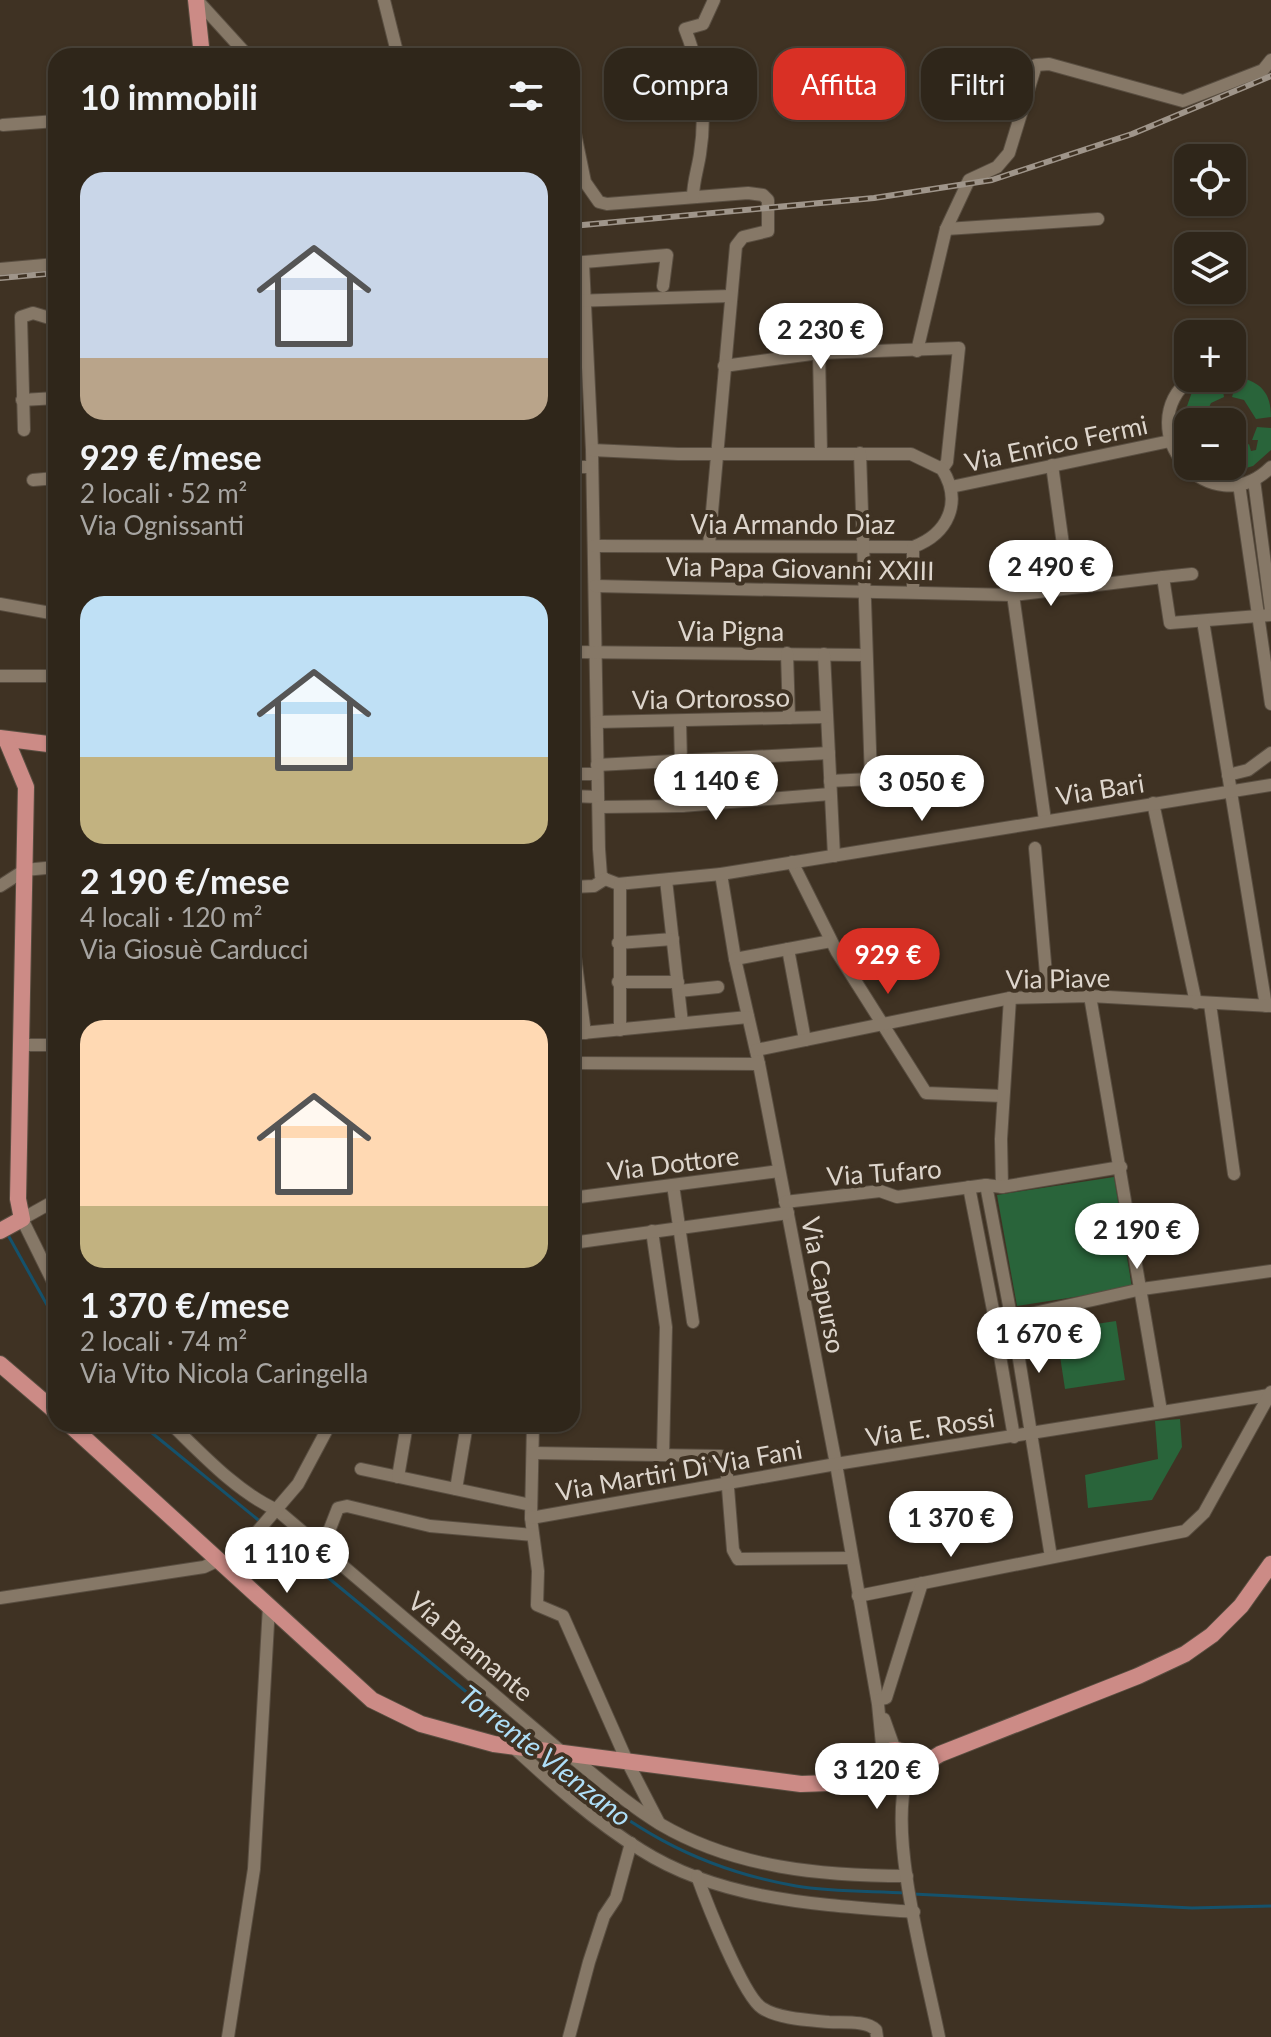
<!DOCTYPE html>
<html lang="it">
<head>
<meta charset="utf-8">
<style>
	:root { --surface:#2f261a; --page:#372e23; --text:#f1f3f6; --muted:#a7a5a2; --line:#4a4339; --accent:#d93025 }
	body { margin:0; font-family:Lato,sans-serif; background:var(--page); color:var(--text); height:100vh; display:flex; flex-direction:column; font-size:30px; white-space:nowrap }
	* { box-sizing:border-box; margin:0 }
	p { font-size:26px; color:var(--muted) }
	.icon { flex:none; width:44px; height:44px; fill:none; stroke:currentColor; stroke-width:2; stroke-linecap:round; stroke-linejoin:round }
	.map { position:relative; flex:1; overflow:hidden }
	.drawer { position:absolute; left:48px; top:48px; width:532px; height:1384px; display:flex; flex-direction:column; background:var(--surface); border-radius:24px; box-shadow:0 2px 6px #0004,0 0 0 2px var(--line) }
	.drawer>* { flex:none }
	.hud { position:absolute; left:604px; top:48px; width:546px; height:72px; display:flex; gap:16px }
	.fabs { position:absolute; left:1174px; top:144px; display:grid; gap:16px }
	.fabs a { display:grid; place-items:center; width:72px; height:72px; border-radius:16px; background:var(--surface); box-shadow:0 2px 6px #0004,0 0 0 2px var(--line); font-size:40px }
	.price { position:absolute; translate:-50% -68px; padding:0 18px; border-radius:28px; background:#fff; color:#222; font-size:26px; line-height:52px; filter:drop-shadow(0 2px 4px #0008) }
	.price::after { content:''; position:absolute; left:50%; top:48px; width:24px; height:18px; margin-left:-12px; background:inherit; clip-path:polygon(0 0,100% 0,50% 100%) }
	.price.active { background:var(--accent); color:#fff }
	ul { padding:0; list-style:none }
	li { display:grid; align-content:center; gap:16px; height:424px; padding:0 32px }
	li span { display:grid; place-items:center; height:248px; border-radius:24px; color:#555 }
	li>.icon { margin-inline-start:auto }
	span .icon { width:144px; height:144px; fill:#fffc; stroke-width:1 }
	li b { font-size:34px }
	h2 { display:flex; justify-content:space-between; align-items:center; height:96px; padding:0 32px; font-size:34px }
	.tag { padding:0 28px; border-radius:24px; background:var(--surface); box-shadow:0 2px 6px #0004,0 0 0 2px var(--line); font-size:28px; line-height:72px }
	.tag.active { background:var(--accent); color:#fff }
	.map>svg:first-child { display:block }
	.green { fill:#29643a }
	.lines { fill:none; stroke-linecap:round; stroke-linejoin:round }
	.stream { stroke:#15526c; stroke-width:3 }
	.minor-casing { stroke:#594e41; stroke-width:14 }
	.major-casing { stroke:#594e41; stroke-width:18 }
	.minor { stroke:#867867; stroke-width:12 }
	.major { stroke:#cc8b86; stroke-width:16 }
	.rail-casing { stroke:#9f958a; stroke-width:6 }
	.rail { stroke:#3f3223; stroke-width:3; stroke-dasharray:9; stroke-linecap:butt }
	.labels { text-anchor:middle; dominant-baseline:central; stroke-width:8; stroke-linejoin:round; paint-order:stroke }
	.street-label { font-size:26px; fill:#ddd5cc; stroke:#3f3223 }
	.water-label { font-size:28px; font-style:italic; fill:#aedef7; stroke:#3f3223 }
</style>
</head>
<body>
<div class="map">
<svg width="1271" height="2037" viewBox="0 0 1271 2037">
	<rect width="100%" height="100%" fill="#3f3223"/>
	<!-- green -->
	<g class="green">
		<path d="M 1238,377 C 1261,382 1271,393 1271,417 L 1256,419 L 1244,400 L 1232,397 Z"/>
		<polygon points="1221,378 1224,397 1211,403 1202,422 1182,420 1192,392"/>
		<polygon points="1257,427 1271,428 1271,450 1253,466 1239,470 1236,450 1249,444 1251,451 1256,450 1258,440 1252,440"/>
		<polygon points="1114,1177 1132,1288 1017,1306 997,1195"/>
		<polygon points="1116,1321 1125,1380 1065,1389 1056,1330"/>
		<polygon points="1180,1419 1182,1447 1152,1500 1088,1508 1085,1475 1158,1459 1155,1421"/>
	</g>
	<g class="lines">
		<!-- stream -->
		<g class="stream">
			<polyline points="8,1235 56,1321"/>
			<polyline points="141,1424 262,1523"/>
			<polyline points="268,1528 527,1742"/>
			<path d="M 545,1757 C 625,1824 692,1868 796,1886 C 832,1892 870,1891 906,1893"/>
			<polyline points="913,1894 1192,1908 1271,1906"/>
		</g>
		<!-- minor casing -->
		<g class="minor-casing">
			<g id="minor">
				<polyline points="197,0 248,56"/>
				<polyline points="384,0 398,56"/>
				<polyline points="572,119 585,182 599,202 607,204 748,193 763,195 768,200 768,231 743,237 736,246 709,545"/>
				<polyline points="3,125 56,121"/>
				<path d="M 693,197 C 693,182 698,168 700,154 C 707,110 701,69 685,29 L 703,24 L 714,0"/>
				<polyline points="946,229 1098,219"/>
				<polyline points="572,263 667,255 663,286"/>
				<polyline points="583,263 592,450 599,849 601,876 605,879"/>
				<polyline points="0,269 56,264"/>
				<polyline points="572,301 730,296"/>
				<polyline points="917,351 946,229 969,180 997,167 1009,153 1036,65 1049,64 1183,101 1263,70 1271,60"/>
				<polyline points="819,353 821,453"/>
				<polyline points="724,366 819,353 959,348 947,462 942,469"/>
				<path d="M 1191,378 C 1127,430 1211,526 1271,467"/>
				<polyline points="22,400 56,398"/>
				<polyline points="24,430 21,317 33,313 56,320"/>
				<path d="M 592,450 L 678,454 L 911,454 L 942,469 C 963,502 948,534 913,547 L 594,546"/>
				<polyline points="1052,465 1069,588"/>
				<polyline points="572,467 592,467"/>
				<polyline points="33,480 56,478"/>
				<polyline points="1254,480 1271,610"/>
				<polyline points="1239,484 1271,704"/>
				<polyline points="951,487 1170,441"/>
				<polyline points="913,547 913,591"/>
				<polyline points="1163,577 1192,574"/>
				<polyline points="595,586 1013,595 1163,577 1170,623 1271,615"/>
				<polyline points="1013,595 1045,820"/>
				<polyline points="0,604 56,614"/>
				<polyline points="1203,621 1266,1006"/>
				<polyline points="572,652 866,655"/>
				<polyline points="787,653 789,718"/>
				<polyline points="824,654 834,856"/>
				<polyline points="0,676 56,676"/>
				<polyline points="680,721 682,806"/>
				<polyline points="597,722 826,717"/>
				<polyline points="597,765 829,753"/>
				<polyline points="572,774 597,774"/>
				<polyline points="1228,775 1248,770 1271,753"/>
				<polyline points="830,781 871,779 860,453"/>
				<polyline points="572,796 598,797"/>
				<polyline points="1153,803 1196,1003"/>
				<polyline points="599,807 682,806 830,794"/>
				<polyline points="1035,848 1048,997"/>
				<polyline points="792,862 837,952 926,1093 1003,1096"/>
				<polyline points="721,874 735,959 759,1064 836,1464 878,1704 883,1755"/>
				<polyline points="605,879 618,884 721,874 1271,785"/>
				<polyline points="666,880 682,1023"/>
				<polyline points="0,886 25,870 56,867"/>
				<polyline points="572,887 594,886 605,879"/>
				<polyline points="572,934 585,1033"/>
				<polyline points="618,943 673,939"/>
				<polyline points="788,949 805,1040"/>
				<polyline points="735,959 831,941"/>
				<polyline points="618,982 678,982"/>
				<polyline points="679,991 718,987"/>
				<polyline points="1090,996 1161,1411"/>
				<polyline points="1210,1004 1234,1174"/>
				<polyline points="620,1030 620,884"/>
				<polyline points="572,1034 748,1017"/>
				<polyline points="22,1045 56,1045"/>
				<polyline points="756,1050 1010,998 1090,996 1271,1006"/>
				<polyline points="572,1063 759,1064"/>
				<polyline points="673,1185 693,1322"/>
				<polyline points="986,1185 1011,1316"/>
				<polyline points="969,1187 994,1315"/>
				<polyline points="1002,1187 1001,1139 1010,998"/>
				<polyline points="572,1198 779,1171"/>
				<polyline points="56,1200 22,1219 56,1288"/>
				<polyline points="785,1202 880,1191 897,1197 986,1185 1002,1187 1121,1167"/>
				<polyline points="652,1231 666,1327 663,1455"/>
				<polyline points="572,1243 788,1213"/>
				<polyline points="1012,1318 1142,1289 1271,1271"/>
				<polyline points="1013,1322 1051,1557"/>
				<polyline points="995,1327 1014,1437"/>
				<path d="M 171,1424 C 203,1455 237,1492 277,1510 L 563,1753"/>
				<polyline points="533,1424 531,1518 538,1571 537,1605 563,1616 627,1761 659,1823"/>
				<polyline points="533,1453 721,1456 726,1463 733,1550 738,1559 852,1558"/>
				<polyline points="361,1469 531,1505"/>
				<polyline points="398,1477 407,1424"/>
				<polyline points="456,1489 467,1424"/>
				<polyline points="531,1518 836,1464 1269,1395"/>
				<polyline points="322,1549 338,1508 347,1506 430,1526 533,1535"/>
				<polyline points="227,1567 298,1484 330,1424"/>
				<polyline points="858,1596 1185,1531 1204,1513 1271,1392"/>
				<polyline points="0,1598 204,1567 219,1560"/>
				<polyline points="878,1700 886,1698 922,1583"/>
				<polyline points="884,1719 895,1750"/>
				<path d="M 512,1746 C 552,1783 594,1821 641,1850 C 721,1901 823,1905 914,1912"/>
				<path d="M 568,1754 C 598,1778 627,1804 660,1824 C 735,1868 822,1876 907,1876"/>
				<path d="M 906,1780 C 889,1841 926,1971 939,2037"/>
				<path d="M 697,1876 C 706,1901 743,1996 762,2008 C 779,2019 809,2020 829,2022 C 842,2023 866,2020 876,2030 L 877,2037"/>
				<polyline points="228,2037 254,1869 269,1606"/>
				<polyline points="569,2037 589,1962 604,1916 616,1898 631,1843"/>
			</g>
		</g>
		<!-- major casing -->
		<g class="major-casing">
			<g id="major">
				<polyline points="196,0 202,56"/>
				<polyline points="0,738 56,745"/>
				<polyline points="0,1231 22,1219 18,1199 26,787 6,739"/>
				<polyline points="0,1364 56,1412"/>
				<polyline points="69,1424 372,1700 421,1724 494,1744 801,1784 886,1781"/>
				<circle cx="895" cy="1767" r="17"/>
				<polyline points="911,1772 940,1754 1138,1676 1185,1654 1212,1635 1241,1606 1271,1564"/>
			</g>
		</g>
		<!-- minor -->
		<use href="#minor" class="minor"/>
		<!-- major -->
		<use href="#major" class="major"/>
		<!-- rail casing -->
		<g class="rail-casing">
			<g id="rail">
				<polyline points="572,226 874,198 992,180 1132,134 1271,76"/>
				<polyline points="0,278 56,273"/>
			</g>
		</g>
		<!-- rail -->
		<use href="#rail" class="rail"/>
	</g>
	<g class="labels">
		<!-- street labels -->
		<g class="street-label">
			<text transform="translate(1056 443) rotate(-12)">Via Enrico Fermi</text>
			<text x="793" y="524">Via Armando Diaz</text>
			<text transform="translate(800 568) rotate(1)">Via Papa Giovanni XXIII</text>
			<text x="731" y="631">Via Pigna</text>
			<text transform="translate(711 698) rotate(-1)">Via Ortorosso</text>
			<text transform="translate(1100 789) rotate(-9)">Via Bari</text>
			<text transform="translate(1058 978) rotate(-1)">Via Piave</text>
			<text transform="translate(673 1163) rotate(-7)">Via Dottore</text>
			<text transform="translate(884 1172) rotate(-4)">Via Tufaro</text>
			<text transform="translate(824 1285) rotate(79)">Via Capurso</text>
			<text transform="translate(930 1427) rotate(-9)">Via E. Rossi</text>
			<text transform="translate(679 1470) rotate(-10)">Via Martiri Di Via Fani</text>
			<text transform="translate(471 1646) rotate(40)">Via Bramante</text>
		</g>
		<!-- water labels -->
		<g class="water-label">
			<text transform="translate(546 1755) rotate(38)">Torrente Vlenzano</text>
		</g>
	</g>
</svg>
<div class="fabs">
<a><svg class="icon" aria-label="locate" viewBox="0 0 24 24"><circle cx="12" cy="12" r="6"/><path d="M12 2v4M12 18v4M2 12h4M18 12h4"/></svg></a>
<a><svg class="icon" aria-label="layers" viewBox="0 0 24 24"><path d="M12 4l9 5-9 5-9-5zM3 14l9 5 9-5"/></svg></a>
<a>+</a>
<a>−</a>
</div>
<b class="price" style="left:821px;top:371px">2 230 €</b>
<b class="price" style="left:1051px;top:608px">2 490 €</b>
<b class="price" style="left:716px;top:822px">1 140 €</b>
<b class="price" style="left:922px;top:823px">3 050 €</b>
<b class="price active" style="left:888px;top:996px">929 €</b>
<b class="price" style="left:1137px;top:1271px">2 190 €</b>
<b class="price" style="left:1039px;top:1375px">1 670 €</b>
<b class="price" style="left:951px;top:1559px">1 370 €</b>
<b class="price" style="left:287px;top:1595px">1 110 €</b>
<b class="price" style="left:877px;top:1811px">3 120 €</b>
<div class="hud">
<a class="tag">Compra</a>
<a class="tag active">Affitta</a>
<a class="tag">Filtri</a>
</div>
<section class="drawer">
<h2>10 immobili<svg class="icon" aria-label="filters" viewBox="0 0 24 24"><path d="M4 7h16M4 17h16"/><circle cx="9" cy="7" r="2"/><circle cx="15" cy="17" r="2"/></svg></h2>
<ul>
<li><span style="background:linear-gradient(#c9d6e8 75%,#b9a48a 0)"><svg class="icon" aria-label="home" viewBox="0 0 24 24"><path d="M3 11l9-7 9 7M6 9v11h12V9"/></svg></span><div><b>929 €/mese</b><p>2 locali · 52 m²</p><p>Via Ognissanti</p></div></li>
<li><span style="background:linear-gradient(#bfe0f5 65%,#c2b280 0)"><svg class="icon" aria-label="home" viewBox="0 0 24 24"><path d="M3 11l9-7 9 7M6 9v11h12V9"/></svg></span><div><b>2 190 €/mese</b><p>4 locali · 120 m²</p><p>Via Giosuè Carducci</p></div></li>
<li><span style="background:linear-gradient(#ffd9b3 75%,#c2b280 0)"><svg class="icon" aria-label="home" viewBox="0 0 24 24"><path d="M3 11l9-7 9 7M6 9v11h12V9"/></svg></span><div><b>1 370 €/mese</b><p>2 locali · 74 m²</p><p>Via Vito Nicola Caringella</p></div></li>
</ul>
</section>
</div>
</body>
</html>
